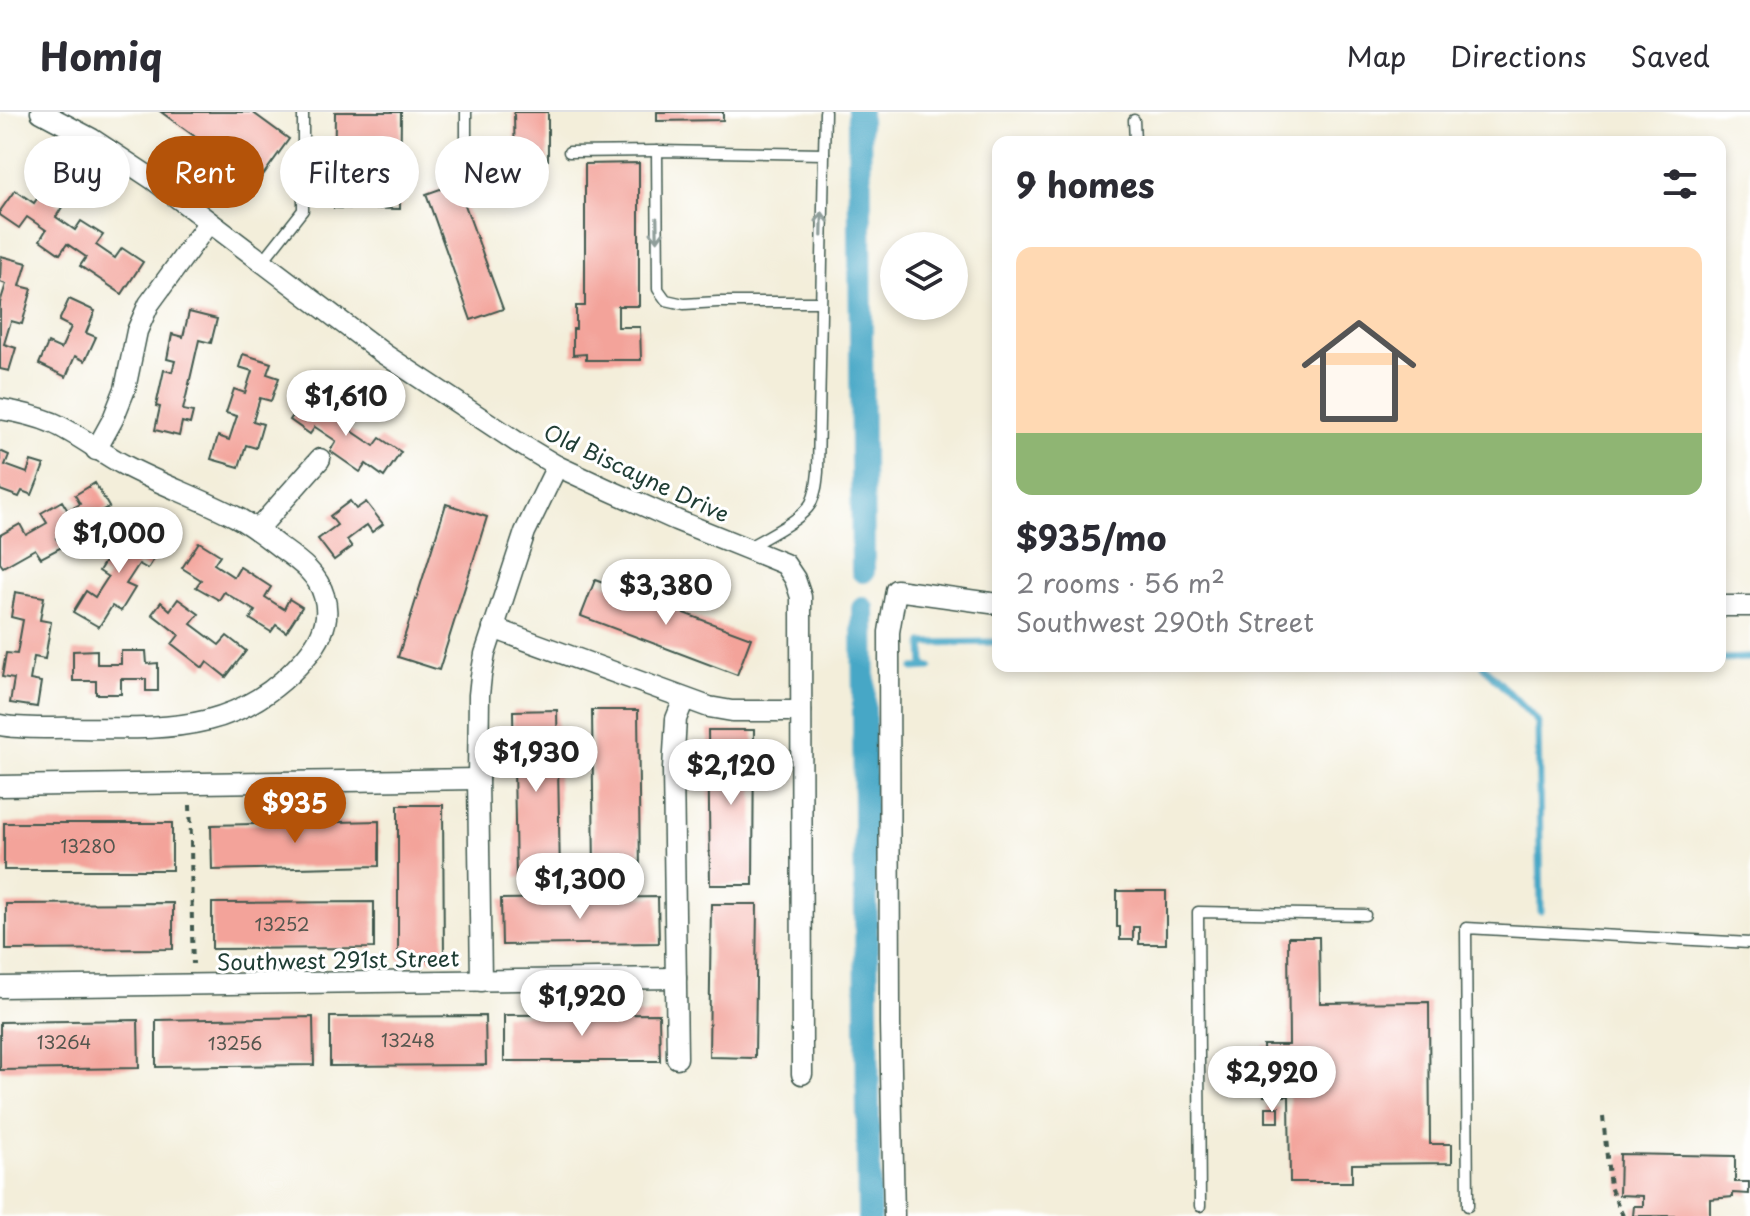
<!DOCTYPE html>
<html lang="en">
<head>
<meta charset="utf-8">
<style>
	:root { --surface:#fff; --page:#f7f7f7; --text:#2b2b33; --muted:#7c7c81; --line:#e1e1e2; --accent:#b45309 }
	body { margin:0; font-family:"Playpen Sans",sans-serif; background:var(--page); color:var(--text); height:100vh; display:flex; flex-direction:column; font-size:30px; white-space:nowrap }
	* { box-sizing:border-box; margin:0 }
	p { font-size:26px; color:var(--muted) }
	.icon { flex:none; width:44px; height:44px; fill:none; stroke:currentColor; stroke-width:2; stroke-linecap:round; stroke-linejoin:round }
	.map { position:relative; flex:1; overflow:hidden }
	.sheet { position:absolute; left:992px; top:24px; width:734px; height:536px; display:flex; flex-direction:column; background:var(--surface); border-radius:16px; box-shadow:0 4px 12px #0003 }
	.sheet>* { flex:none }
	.hud { position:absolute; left:24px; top:24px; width:760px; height:72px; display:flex; gap:16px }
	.buttons { position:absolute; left:880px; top:120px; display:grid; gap:16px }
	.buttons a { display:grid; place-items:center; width:88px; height:88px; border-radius:50%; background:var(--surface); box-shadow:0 4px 12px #0003; font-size:40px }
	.price { position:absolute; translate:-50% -68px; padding:0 18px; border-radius:28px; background:#fff; color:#222; font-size:26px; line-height:52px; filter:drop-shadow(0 2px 4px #0008) }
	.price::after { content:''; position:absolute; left:50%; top:48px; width:24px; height:18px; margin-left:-12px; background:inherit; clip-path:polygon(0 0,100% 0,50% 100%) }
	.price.current { background:var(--accent); color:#fff }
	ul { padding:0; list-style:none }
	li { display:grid; align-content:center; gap:16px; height:424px; padding:0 24px }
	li+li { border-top:2px solid var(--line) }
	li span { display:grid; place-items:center; height:248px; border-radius:16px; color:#555 }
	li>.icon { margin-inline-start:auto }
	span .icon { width:144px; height:144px; fill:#fffc; stroke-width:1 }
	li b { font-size:34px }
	h2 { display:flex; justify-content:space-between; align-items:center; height:96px; padding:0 24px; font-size:34px }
	.pill { padding:0 28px; border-radius:36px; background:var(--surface); box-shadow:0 4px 12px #0003; font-size:28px; line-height:72px }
	.pill.current { background:var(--accent); color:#fff }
	header { display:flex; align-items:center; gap:48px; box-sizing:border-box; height:112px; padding:0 40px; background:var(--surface); border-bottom:2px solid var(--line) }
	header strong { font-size:38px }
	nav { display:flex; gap:44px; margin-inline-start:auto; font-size:28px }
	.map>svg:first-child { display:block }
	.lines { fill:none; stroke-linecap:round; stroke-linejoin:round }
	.stream { stroke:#46a7c6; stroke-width:7 }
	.canal { stroke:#46a7c6; stroke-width:24 }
	.building { fill:#f3a39a }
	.lane-casing { stroke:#3f584d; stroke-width:13 }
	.street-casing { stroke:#3f584d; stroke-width:23 }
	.path { stroke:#3f584d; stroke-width:4; stroke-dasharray:6 6; stroke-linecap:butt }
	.lane { stroke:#fff; stroke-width:10 }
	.street { stroke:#fff; stroke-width:20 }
	.oneway { stroke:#8f9e9a }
	.labels { text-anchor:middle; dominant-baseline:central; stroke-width:6; stroke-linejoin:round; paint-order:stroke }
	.number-label { font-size:18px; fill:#54564e }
	.street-label { font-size:22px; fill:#1f3d34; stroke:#fff }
</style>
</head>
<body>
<header>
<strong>Homiq</strong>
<nav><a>Map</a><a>Directions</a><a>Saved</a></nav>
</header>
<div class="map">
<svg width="1750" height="1104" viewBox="0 0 1750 1104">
	<rect width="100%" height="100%" fill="#fff"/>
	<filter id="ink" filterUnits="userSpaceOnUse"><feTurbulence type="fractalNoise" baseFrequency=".0125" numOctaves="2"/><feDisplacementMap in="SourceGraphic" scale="16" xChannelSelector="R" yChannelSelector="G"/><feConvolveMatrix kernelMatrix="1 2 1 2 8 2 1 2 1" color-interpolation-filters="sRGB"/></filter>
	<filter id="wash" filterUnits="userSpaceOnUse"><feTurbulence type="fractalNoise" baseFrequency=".006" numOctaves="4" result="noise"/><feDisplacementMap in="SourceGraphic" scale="32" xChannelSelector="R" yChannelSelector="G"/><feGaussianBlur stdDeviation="1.8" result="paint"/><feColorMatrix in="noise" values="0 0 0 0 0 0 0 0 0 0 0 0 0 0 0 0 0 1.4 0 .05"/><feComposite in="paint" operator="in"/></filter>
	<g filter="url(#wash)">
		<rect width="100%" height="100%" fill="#f3eeda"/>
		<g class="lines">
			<!-- stream -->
			<g class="stream">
				<polyline points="1720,547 1750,546"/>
				<polyline points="1013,554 1049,554"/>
				<polyline points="1483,554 1538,610 1541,799"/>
				<polyline points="924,555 923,531 998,530"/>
				<polyline points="914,556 930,555"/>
			</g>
			<!-- canal -->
			<g class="canal">
				<polyline points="859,0 863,459"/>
				<polyline points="863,497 869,1104"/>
			</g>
		</g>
		<g id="blocks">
			<!-- building -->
			<g class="building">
				<polygon points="161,0 252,0 289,27 258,70"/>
				<polygon points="335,0 401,0 400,97 334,96"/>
				<polygon points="514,0 548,0 548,48 532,48 533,58 515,59"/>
				<polygon points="657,0 723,0 723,8 657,9"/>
				<polygon points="639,51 639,194 618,194 618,215 640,215 641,248 586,248 586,242 573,243 573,217 576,217 576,194 585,194 585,52"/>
				<polygon points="457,71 503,197 471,208 426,82"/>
				<polygon points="15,78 34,91 41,81 62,95 56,105 75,118 81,109 103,123 96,133 115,146 122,136 143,150 122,182 80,154 86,145 67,132 60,142 40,128 46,118 27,105 19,116 0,103 0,99"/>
				<polygon points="1,144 27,151 20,174 32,177 22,212 11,209 4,232 16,236 9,259 0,257 0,191 6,172 0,170"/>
				<polygon points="69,187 95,199 86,221 96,225 85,249 75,244 66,265 39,252 48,231 61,237 71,215 59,209"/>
				<polygon points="189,200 217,207 211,231 199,228 183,298 193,300 190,312 182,310 179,324 155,318 160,295 156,294 164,258 172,260 175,249 167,247 172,222 183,225"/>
				<polygon points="243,242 271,251 267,262 279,266 271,289 260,286 253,309 263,312 256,336 246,333 239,355 211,347 218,324 229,328 237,304 226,301 234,277 245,281 252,259 239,255"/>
				<polygon points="304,287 325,300 331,291 352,306 346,315 374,334 380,326 401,340 384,365 366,352 360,360 330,339 336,329 315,315 310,322 290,308"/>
				<polygon points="0,339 9,343 5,353 27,361 31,349 44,353 32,383 22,379 19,385 0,378"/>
				<polygon points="95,371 109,395 97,401 103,411 81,422 77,414 56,426 62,435 41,446 35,437 3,455 0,451 0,423 20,412 26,423 47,411 41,401 62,389 68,399 80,392 75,383"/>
				<polygon points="350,389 356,397 366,390 383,412 372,420 367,413 347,428 352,435 334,448 318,427 337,413 330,404"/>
				<polygon points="446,392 487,405 439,558 398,545"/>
				<polygon points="132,406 157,421 151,431 160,437 148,457 139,452 126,472 135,476 121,499 112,494 99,515 73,500 86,479 95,485 108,465 99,459 112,438 121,444 135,422 125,417"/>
				<polygon points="199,430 220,443 214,452 234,465 240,455 271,475 265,485 284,497 289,487 302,495 286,520 276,513 271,520 250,507 255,499 224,480 219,488 196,475 201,468 182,456"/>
				<polygon points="595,468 751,526 737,563 581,504"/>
				<polygon points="15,480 44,485 40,508 51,510 45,547 34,545 30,568 41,570 37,595 10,591 14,567 2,565 6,541 17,542 23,508 11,505"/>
				<polygon points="178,487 199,502 191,512 219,533 227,524 246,539 226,565 207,550 203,556 172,532 179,523 152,502 161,490 170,498"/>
				<polygon points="97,538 97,552 121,552 121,539 146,539 147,552 158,551 158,579 146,579 146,567 121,567 121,582 96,582 96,569 73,569 73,539"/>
				<polygon points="557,598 560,764 516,765 513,599"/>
				<polygon points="592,598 638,598 640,761 594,761"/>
				<polygon points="708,618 754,618 753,773 710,773"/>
				<polygon points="398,693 443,693 444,848 398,848"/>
				<polygon points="379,709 379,754 212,758 211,713"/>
				<rect x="4" y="711" width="168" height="47"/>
				<polygon points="1117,779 1166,779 1166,832 1139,832 1139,815 1133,815 1133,828 1120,828 1120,815 1117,815"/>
				<polygon points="658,785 659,831 502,833 501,787"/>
				<polygon points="374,790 374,836 212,837 212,791"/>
				<polygon points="173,791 173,837 6,838 6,792"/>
				<polygon points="711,792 757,792 755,946 709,945"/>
				<polygon points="1288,825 1319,825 1320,891 1429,890 1430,1032 1452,1032 1452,1051 1352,1052 1352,1070 1290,1070 1289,984 1264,984 1263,933 1289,933"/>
				<polygon points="659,902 660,949 504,949 504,903"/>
				<polygon points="485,904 486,953 330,954 330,905"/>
				<polygon points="313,905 314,953 156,955 156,908"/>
				<polygon points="138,908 139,956 0,958 0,910"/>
				<rect x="1266" y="995" width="13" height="15"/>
				<polygon points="1620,1042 1735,1044 1735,1070 1749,1070 1749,1082 1733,1081 1733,1085 1710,1087 1710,1104 1633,1104 1634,1094 1643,1094 1643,1084 1619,1083"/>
			</g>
		</g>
	</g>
	<g filter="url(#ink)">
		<use href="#blocks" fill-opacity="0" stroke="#3f584d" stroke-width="2"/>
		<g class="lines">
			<!-- lane casing -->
			<g class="lane-casing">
				<g id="lane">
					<polyline points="466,0 466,45"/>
					<polyline points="1134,8 1135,30"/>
					<polyline points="569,40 657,39"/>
					<polyline points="824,42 825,0"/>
					<polyline points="262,150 303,98 303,0"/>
					<path d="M 747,436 C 765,425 801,409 811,391 C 816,381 817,371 818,360 L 824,42 L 657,39 L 658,177 L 666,188 L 684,192 L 718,190 L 820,190"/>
					<polyline points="1200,1094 1198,800 1365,803"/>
					<polyline points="1468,1094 1466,816 1750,831"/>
				</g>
			</g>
			<!-- street casing -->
			<g class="street-casing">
				<g id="street">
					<polyline points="41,0 92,27 154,68 384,242 517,330 557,354 609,378 676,408 785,452 795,467 801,485 802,962"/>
					<path d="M 0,297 C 18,300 36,304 53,311 C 78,322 101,341 126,354 C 162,373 200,386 236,405 C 252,413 266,425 281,436 C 299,449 318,462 324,484 C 331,507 321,528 306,545 C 241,621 170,617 79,616 C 53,615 25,618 0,613"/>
					<polyline points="96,338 113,307 125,277 137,219 149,192 209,110"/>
					<polyline points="257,418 320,347"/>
					<polyline points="1720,494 1750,494"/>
					<polyline points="493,516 709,595 732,599 801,599"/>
					<polyline points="0,674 478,667"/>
					<polyline points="481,869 478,667 479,583 481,564 485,542 525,420 557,354"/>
					<polyline points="0,875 676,866"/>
					<polyline points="677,946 673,657 676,607 684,587"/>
					<polyline points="894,1104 890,911 889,520 896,478 998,492"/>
				</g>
			</g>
			<!-- path -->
			<g class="path">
				<path d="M 190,693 C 192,746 191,799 193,852"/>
				<polyline points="1603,1005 1610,1075 1623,1104"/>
			</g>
			<!-- lane -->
			<use href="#lane" class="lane"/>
			<!-- street -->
			<use href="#street" class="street"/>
		</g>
		<!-- one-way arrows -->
		<defs><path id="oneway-shaft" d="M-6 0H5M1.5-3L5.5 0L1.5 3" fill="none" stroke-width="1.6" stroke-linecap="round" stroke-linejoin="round" transform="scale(2)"/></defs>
		<g class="oneway">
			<use href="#oneway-shaft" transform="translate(822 112) rotate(-89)"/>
			<use href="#oneway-shaft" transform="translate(657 118) rotate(89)"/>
		</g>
	</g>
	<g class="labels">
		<!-- number labels -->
		<g class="number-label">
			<text x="88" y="733">13280</text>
			<text x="282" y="811">13252</text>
			<text x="408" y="927">13248</text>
			<text x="64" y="929">13264</text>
			<text x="235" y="930">13256</text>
		</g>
		<!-- street labels -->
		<g class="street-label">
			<text transform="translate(637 360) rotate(25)">Old Biscayne Drive</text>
			<text transform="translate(338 847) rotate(-1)">Southwest 291st Street</text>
		</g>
	</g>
</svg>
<div class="buttons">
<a><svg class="icon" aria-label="layers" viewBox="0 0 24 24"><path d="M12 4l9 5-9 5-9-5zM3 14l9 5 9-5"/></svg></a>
</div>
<b class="price" style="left:346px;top:326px">$1,610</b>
<b class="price" style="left:119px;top:463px">$1,000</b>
<b class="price" style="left:666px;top:515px">$3,380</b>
<b class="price" style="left:536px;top:682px">$1,930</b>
<b class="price" style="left:731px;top:695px">$2,120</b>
<b class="price current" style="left:295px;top:733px">$935</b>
<b class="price" style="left:580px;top:809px">$1,300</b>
<b class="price" style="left:582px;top:926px">$1,920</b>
<b class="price" style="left:1272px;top:1002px">$2,920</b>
<div class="hud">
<a class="pill">Buy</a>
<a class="pill current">Rent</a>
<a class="pill">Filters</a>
<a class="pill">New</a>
</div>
<section class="sheet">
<h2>9 homes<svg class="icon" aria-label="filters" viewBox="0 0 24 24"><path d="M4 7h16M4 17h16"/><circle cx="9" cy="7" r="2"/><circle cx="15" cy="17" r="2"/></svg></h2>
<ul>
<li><span style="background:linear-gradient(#ffd9b3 75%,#8fb573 0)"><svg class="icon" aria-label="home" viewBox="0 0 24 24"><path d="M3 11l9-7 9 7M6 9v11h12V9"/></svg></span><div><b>$935/mo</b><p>2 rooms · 56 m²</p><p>Southwest 290th Street</p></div></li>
</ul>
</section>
</div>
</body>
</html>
